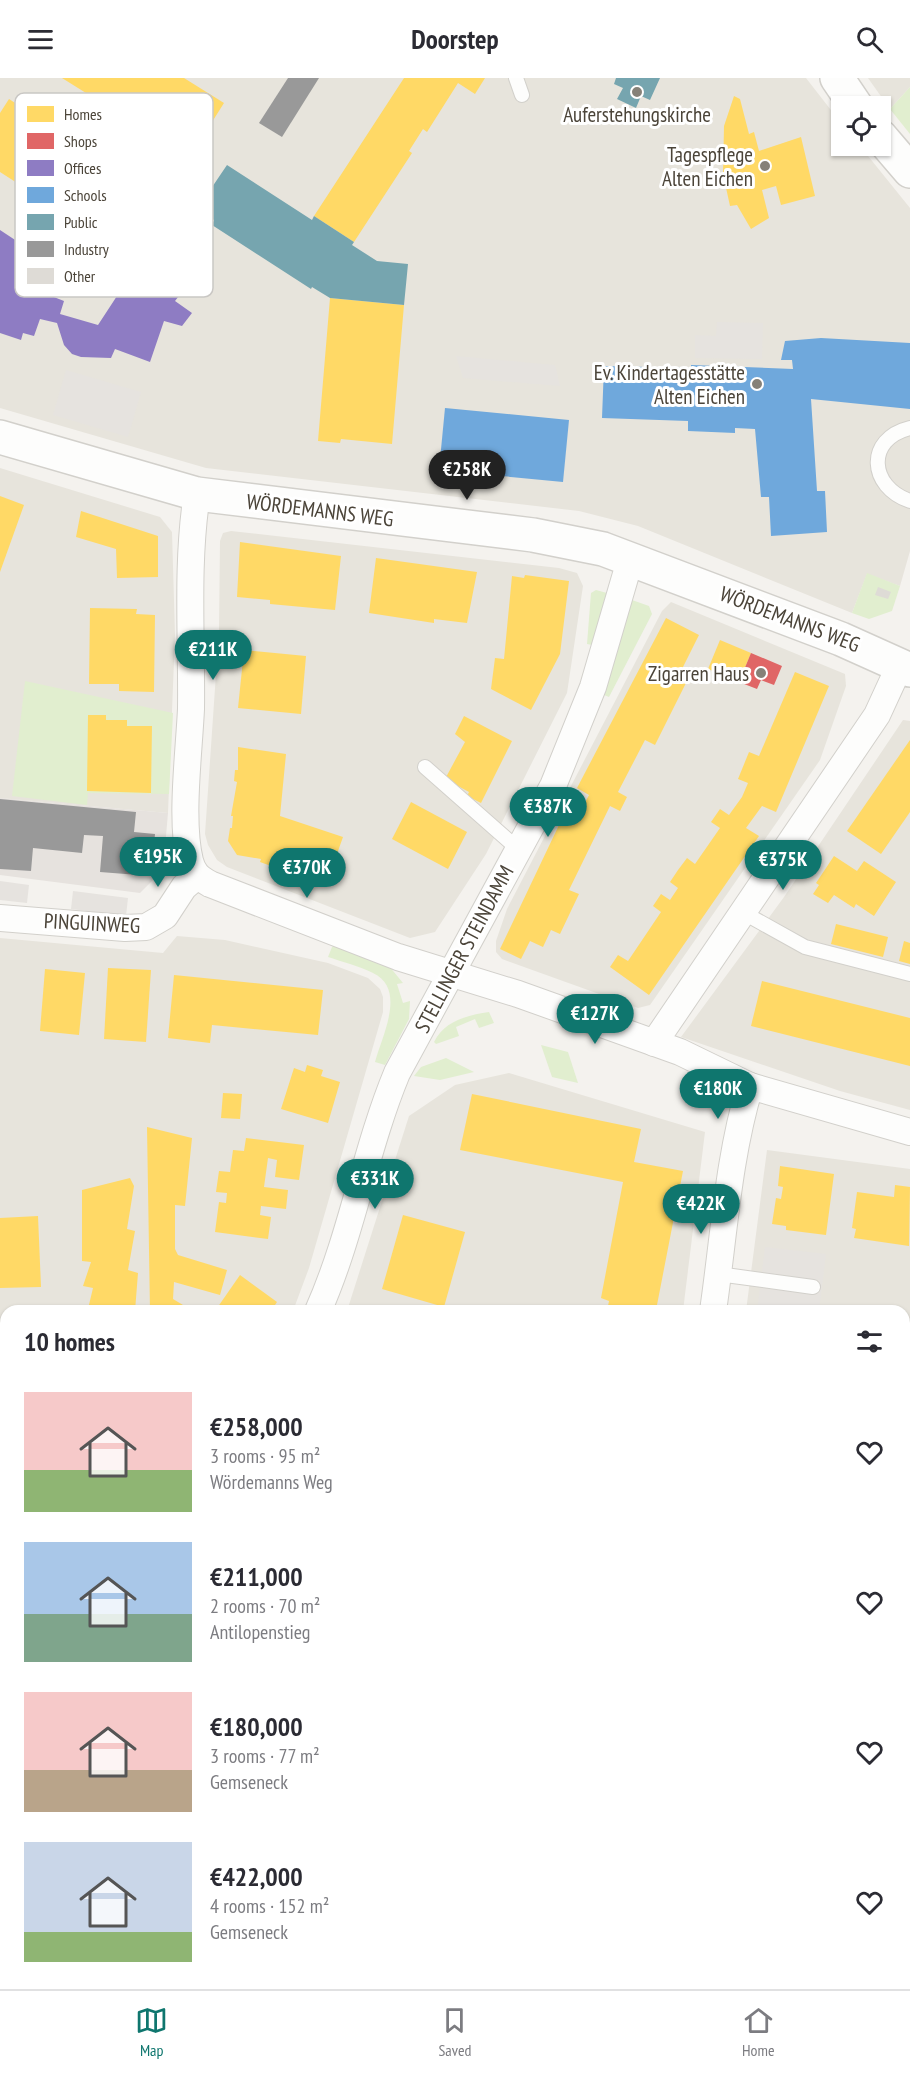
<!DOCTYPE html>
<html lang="en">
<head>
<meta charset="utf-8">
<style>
	:root { --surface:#fff; --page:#f2f2f3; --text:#2b2b33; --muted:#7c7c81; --line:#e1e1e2; --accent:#0f766e }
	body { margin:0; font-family:"PT Sans Narrow",sans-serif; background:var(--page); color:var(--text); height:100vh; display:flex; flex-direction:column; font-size:22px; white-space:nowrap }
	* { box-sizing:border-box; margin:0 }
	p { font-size:20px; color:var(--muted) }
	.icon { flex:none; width:33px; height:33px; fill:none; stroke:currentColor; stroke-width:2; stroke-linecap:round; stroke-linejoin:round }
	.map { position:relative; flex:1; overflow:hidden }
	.drawer { position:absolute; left:0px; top:1227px; width:910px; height:684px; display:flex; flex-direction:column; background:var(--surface); border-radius:18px 18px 0 0; box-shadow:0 2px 4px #0004 }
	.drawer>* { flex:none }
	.controls { position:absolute; left:831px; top:18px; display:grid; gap:12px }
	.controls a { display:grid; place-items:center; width:60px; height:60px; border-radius:0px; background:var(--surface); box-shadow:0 2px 4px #0004; font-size:30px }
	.price { position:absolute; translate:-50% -51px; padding:0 14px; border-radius:21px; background:var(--accent); color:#fff; font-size:20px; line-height:39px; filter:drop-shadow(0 2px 3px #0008) }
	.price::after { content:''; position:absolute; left:50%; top:36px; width:18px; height:14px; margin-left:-9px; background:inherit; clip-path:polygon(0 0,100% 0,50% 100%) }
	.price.on { background:#222; color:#fff }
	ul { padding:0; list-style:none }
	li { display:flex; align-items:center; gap:18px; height:150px; padding:0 24px }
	li span { display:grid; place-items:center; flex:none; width:168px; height:120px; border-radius:0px; color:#555 }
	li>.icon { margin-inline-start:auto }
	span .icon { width:72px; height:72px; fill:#fffc; stroke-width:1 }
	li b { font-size:26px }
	h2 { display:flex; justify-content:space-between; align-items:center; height:72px; padding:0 24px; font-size:26px }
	header { display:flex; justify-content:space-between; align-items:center; height:78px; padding:0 24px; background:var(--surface); font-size:27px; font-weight:700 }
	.menu { display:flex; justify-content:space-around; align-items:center; height:84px; border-top:2px solid var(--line); background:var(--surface); font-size:16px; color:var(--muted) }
	.menu a { display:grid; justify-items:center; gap:3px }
	.menu .on { color:var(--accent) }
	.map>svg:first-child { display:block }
	.residential { fill:#e7e4dc }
	.industrial { fill:#e6e2de }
	.green { fill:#e1eecf }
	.parking { fill:#e6e3df }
	.homes { fill:#ffd966 }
	.shops { fill:#e06666 }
	.offices { fill:#8e7cc3 }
	.schools { fill:#6fa8dc }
	.public { fill:#76a5af }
	.industry { fill:#999 }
	.building { fill:#dedbd6 }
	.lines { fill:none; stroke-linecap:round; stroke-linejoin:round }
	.service-casing { stroke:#d2d0cb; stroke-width:16 }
	.minor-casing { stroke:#d2d0cb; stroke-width:28 }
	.tertiary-casing { stroke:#d2d0cb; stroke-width:36 }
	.service { stroke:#fdfdfc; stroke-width:14 }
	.minor { stroke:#fdfdfc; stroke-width:26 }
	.tertiary { stroke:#fdfdfc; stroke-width:33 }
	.poi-dot { fill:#868178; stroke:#fff; stroke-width:2 }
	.labels { text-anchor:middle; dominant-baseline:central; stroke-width:6; stroke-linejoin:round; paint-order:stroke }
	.poi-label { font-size:21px; fill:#4b4439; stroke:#fff; text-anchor:end }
	.street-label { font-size:21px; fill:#4b4439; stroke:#fff }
	.key { fill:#fff; stroke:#c9c7c4; stroke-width:1.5 }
	.key-label { font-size:16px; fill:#4b4439 }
</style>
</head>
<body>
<header><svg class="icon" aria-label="menu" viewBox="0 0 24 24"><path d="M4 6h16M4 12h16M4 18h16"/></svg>Doorstep<svg class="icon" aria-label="search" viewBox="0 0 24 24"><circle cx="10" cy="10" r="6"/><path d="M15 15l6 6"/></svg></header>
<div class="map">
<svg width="910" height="1911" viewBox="0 0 910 1911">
	<rect width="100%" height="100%" fill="#f4f2ee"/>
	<!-- residential -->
	<g class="residential">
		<polygon points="0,0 806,0 841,45 842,68 860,68 910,130 910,473 900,508 867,496 852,535 638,448 579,433 206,390 0,330"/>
		<polygon points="868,0 910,0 910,9 890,31"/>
		<polygon points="0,390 160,439 172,454 175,557 168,735 0,720"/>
		<polygon points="231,453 559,490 577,495 583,508 567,615 486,776 435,854 410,860 227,789 217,782 208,767 205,756 219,552 220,463 223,455"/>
		<polygon points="671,524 845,596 846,608 820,682 650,927 638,930 502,881 496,874 496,863 507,831 662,533"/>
		<polygon points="903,642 910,643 910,1032 840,1013 681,959 784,819"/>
		<polygon points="177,858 225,862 328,885 368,900 380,911 383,919 383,934 309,1190 293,1233 6,1233 6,1581 0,1582 0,860 163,875"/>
		<polygon points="509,995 705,1054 683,1233 347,1233 409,1038 455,1007"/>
		<polygon points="767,1072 910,1091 910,1911 0,1911 0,1776 6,1759 6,1905 904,1905 904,1233 746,1233"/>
	</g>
	<!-- industrial -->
	<polygon class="industrial" points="0,720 168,735 163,792 140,815 0,797"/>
	<!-- green -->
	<g class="green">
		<polygon points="910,9 910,56 890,31"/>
		<polygon points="867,495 900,508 892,533 869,541 852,535"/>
		<polygon points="596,512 607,515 592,567 587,566 591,515"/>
		<polygon points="632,522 649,528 652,536 609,619 604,617"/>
		<polygon points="25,603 173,635 169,716 88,715 87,727 12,718"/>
		<path d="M 335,867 L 389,888 L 403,905 L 397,906 L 403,925 L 410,923 L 409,941 L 385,987 L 375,984 C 382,958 407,911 373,895 C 359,888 343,884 328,879 L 332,869 Z"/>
		<path d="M 489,934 L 494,945 L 479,950 L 475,941 L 456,949 L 459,958 L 436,966 L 434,964 C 444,943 468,937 489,934 Z"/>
		<polygon points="541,967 568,974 578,1005 552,999"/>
		<polygon points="446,980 474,994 440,1002 414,998 421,989"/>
	</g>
	<!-- parking -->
	<g class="parking">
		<polygon points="717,244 763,245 762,281 695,280 695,257 716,258"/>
		<polygon points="456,278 555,287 560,308 463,300"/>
		<polygon points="66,292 141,314 128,359 53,337"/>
		<polygon points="0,803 29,807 27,825 0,822"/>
		<polygon points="73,813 128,820 126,838 71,831"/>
		<polygon points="765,1169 826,1176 819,1233 757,1233"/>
	</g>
	<!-- homes -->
	<g class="homes">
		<polygon points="62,0 184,0 224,25 164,120 109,86 134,45"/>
		<polygon points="404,0 485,0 475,16 458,5 427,54 423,51 409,73 412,75 354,164 314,138"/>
		<polygon points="734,18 740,21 749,56 754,54 759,73 801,59 815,118 781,127 776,108 762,112 769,140 751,151 737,127 730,128 723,96 724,48"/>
		<polygon points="9,21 78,66 42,121 0,94 0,35"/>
		<polygon points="330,220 404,227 392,366 341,361 340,365 318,363"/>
		<polygon points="0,418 24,427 0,494"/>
		<polygon points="81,433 158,458 158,499 117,500 116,471 76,459"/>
		<polygon points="240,464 341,478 335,532 270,526 270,522 237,519"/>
		<polygon points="376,480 477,494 467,545 434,541 434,545 369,535"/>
		<polygon points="525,497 569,503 560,576 531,632 491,611 495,580 504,581 512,498 524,500"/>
		<polygon points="90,530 137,531 136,536 155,537 154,614 119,613 119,606 89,606"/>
		<polygon points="666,540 699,557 679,597 688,601 655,667 645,662 618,714 627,719 620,733 610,728 569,812 579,816 560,856 551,852 543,869 530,863 521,881 500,871 568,728 580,734 589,717 577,710"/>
		<polygon points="720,562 751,575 739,604 708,591"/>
		<polygon points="244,572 306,578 301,636 238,630"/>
		<polygon points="795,594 829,608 776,734 762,728 746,750 759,758 649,917 610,889 618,877 628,883 661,834 653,828 661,816 670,822 678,810 670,804 678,792 687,780 695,786 720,750 711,744 720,731 729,737 742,719 748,705 738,701 749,674 759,678"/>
		<polygon points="88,637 106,637 106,642 127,642 127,648 152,648 151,715 87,713"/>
		<polygon points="464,638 512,663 481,725 467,718 469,714 445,701 465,664 455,656"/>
		<polygon points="910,662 910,734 881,776 847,753"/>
		<polygon points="238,669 286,676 280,738 343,759 326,807 315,803 316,800 293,796 294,793 284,789 282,792 260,784 261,781 237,777 228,763 230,750 232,750 233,738 231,738 237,704 234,703 235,692 238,692"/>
		<polygon points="411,724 467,754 448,791 392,761"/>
		<polygon points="834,778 857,793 864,783 896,804 874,838 856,826 854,830 834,817 828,825 813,816 819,807 816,805"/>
		<polygon points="836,846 888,859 883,879 831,866"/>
		<polygon points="904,863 910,865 910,886 899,883"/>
		<polygon points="108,890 151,892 146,964 104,961"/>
		<polygon points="45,891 85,895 79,957 40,953"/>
		<polygon points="174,897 323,912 318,957 212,947 210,965 168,960"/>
		<polygon points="762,903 910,940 910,988 751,948"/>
		<polygon points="307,987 323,992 321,998 340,1004 328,1045 281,1031 294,990 305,994"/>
		<polygon points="223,1015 242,1016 240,1041 221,1040"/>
		<polygon points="472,1016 641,1051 634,1084 683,1093 657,1227 665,1228 664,1233 607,1233 609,1223 601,1220 623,1104 460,1072"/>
		<polygon points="147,1049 192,1060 185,1128 175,1127 175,1171 178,1177 227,1192 220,1217 174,1204 173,1221 183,1227 182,1233 150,1233"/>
		<polygon points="246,1060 304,1067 299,1102 275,1099 277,1082 268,1080 264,1109 288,1112 286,1131 261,1128 260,1137 271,1139 268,1161 215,1154 219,1124 226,1125 227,1115 216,1114 219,1093 230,1094 233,1072 244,1073"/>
		<polygon points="780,1088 834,1096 826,1157 786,1152 786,1148 772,1146 776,1120 781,1121 783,1109 778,1108"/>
		<polygon points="130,1100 134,1108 127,1151 135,1153 128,1192 138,1195 135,1233 88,1231 93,1210 83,1208 91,1184 82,1183 82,1112"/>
		<polygon points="895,1107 910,1109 909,1168 854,1160 856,1151 852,1150 857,1114 894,1119"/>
		<polygon points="403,1137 465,1154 444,1229 382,1211"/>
		<polygon points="38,1138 41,1209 0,1210 0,1140"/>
		<polygon points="240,1197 277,1224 271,1233 215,1233"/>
		<rect x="0" y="1261" width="6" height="106"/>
		<rect x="904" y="1422" width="6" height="241"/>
		<polygon points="6,1446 6,1494 2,1494 0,1447"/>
		<polygon points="904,1735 910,1735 910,1862 904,1863"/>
		<polygon points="68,1905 164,1905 207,1909 67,1911"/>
		<rect x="370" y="1905" width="174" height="6"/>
	</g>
	<!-- shops -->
	<polygon class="shops" points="751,575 782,588 774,607 761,602 757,611 739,604"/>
	<!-- offices -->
	<polygon class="offices" points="0,152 50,185 31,210 64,223 60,236 98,247 149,169 196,196 175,223 192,235 182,248 164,243 150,284 115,271 111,280 81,279 72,276 64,267 57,245 40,241 34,258 23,255 21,262 0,255"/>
	<!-- schools -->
	<g class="schools">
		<polygon points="821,260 910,265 910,331 811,321 817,413 825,413 827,454 771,458 769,419 761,419 755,351 735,350 735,355 688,353 688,343 602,340 604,288 691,290 691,287 793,291 792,282 781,282 785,263"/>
		<polygon points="445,330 569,342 563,404 439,392"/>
	</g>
	<!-- public -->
	<g class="public">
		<polygon points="616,0 660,0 650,22 641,18 636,30 617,21 623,10 614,6"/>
		<polygon points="227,87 312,142 314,138 354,164 352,167 377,183 408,186 404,227 330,220 312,209 311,211 212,147 214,142 190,128 197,117 204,121"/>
	</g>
	<!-- industry -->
	<g class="industry">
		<polygon points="288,0 319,0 282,59 259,45"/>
		<polygon points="0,721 136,734 134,754 155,756 151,798 100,794 103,758 84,757 82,775 33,770 31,793 0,791"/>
		<polygon points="43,1905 68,1905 67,1911 43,1911"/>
	</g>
	<!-- building -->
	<polygon class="building" points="878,509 891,514 888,521 875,517"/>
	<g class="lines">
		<!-- service casing -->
		<g class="service-casing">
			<g id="service">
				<polyline points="516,0 522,17"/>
				<path d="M 910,350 C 865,361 869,409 910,423"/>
				<polyline points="425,689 517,770"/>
				<polyline points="742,834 805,869 910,896"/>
				<polyline points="718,1196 813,1209"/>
			</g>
		</g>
		<!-- minor casing -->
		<g class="minor-casing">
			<g id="minor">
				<path d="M 197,416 C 186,486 192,560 191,631 C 189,674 180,743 190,783 C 193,795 199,800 210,806 L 398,879 L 518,916 L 680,974 L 750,1008 L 910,1054"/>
				<polyline points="0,840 125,850 146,849 165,838 184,809 197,798"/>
				<polyline points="654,965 877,637 900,587"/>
				<path d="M 318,1233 C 352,1157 365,1072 397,995 L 553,708 L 593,609 L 631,479"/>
				<path d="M 713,1233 C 724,1158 728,1081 750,1008"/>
				<polyline points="0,1617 6,1617"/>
				<polyline points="0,1693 6,1677"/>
			</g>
		</g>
		<!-- tertiary casing -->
		<g class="tertiary-casing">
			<g id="tertiary">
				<polyline points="837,0 856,28"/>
				<polyline points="880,58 910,93"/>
				<polyline points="0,359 197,416 533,457 603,471 841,561 910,592"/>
			</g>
		</g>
		<!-- service -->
		<use href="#service" class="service"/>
		<!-- minor -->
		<use href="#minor" class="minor"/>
		<!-- tertiary -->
		<use href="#tertiary" class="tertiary"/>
	</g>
	<!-- markers -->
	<g class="poi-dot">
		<circle cx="637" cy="14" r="6"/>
		<circle cx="765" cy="88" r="6"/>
		<circle cx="757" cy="306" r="6"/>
		<circle cx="761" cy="595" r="6"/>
	</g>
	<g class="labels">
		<!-- poi labels -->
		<g class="poi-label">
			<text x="637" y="36" text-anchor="middle">Auferstehungskirche</text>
			<text x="753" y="76">Tagespflege<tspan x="753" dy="24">Alten Eichen</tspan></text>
			<text x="745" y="294">Ev. Kindertagesstätte<tspan x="745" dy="24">Alten Eichen</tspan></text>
			<text x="749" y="595">Zigarren Haus</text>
		</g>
		<!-- street labels -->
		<g class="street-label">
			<text transform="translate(320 432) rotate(7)">WÖRDEMANNS WEG</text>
			<text transform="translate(790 541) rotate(21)">WÖRDEMANNS WEG</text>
			<text transform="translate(92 845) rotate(3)">PINGUINWEG</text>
			<text transform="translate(464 871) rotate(-62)">STELLINGER STEINDAMM</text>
		</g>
	</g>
	<!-- legend -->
	<rect x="15" y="15" width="198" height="204" rx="9" class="key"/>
	<rect x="27" y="28" width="27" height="16" fill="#ffd966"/>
	<rect x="27" y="55" width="27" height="16" fill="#e06666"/>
	<rect x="27" y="82" width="27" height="16" fill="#8e7cc3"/>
	<rect x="27" y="109" width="27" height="16" fill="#6fa8dc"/>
	<rect x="27" y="136" width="27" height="16" fill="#76a5af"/>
	<rect x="27" y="163" width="27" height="16" fill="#999"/>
	<rect x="27" y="190" width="27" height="16" fill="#dedbd6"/>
	<g class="key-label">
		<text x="64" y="42">Homes</text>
		<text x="64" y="69">Shops</text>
		<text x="64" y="96">Offices</text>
		<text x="64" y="123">Schools</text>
		<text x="64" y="150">Public</text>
		<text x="64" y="177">Industry</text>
		<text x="64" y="204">Other</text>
	</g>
</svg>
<div class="controls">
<a><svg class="icon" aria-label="locate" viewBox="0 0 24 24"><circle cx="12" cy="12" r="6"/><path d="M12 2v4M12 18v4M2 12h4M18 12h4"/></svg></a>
</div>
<b class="price on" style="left:467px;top:423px">€258K</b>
<b class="price" style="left:213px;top:603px">€211K</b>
<b class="price" style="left:548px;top:760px">€387K</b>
<b class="price" style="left:158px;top:810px">€195K</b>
<b class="price" style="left:783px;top:813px">€375K</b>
<b class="price" style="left:307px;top:821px">€370K</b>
<b class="price" style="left:595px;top:967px">€127K</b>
<b class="price" style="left:718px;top:1042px">€180K</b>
<b class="price" style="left:375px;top:1132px">€331K</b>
<b class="price" style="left:701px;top:1157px">€422K</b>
<section class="drawer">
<h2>10 homes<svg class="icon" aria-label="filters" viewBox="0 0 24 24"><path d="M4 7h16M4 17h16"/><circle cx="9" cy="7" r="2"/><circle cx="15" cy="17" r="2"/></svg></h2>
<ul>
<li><span style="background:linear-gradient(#f6c9c9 65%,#8fb573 0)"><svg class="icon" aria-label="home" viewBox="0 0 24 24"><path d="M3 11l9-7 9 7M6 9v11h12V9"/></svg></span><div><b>€258,000</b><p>3 rooms · 95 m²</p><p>Wördemanns Weg</p></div><svg class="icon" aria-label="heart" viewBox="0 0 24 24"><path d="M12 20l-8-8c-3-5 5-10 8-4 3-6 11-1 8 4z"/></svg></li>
<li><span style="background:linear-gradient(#a9c7e8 60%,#7fa58c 0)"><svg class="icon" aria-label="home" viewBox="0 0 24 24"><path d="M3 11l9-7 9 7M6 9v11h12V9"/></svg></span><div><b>€211,000</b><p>2 rooms · 70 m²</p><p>Antilopenstieg</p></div><svg class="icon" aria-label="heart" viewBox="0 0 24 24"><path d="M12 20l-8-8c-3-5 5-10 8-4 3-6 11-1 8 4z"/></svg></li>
<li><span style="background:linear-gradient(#f6c9c9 65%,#b9a48a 0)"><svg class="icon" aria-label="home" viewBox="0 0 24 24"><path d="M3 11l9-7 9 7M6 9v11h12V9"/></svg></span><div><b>€180,000</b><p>3 rooms · 77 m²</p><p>Gemseneck</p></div><svg class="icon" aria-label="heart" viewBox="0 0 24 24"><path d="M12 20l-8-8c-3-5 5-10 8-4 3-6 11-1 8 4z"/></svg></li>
<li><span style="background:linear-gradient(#c9d6e8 75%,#8fb573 0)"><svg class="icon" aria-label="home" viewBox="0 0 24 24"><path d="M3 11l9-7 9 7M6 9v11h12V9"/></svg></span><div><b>€422,000</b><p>4 rooms · 152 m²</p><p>Gemseneck</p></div><svg class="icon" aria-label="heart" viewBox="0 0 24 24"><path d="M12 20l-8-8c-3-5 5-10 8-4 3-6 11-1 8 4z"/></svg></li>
</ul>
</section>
</div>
<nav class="menu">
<a class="on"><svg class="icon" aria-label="map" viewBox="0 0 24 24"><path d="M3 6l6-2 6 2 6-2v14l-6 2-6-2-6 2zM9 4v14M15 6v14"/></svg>Map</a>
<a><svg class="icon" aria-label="saved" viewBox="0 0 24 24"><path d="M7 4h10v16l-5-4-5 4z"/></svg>Saved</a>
<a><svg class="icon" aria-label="home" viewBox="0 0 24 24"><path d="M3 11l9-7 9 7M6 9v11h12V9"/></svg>Home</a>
</nav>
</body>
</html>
